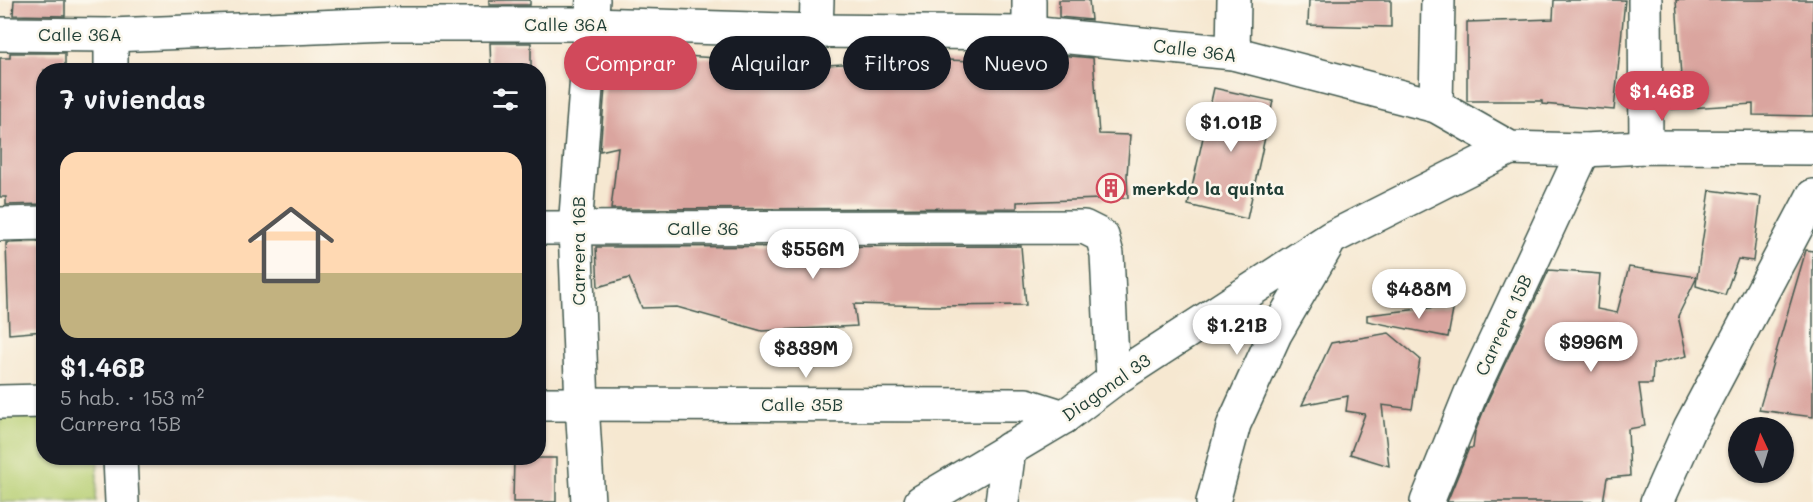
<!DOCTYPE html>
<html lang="es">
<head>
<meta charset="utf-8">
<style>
	:root { --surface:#171b24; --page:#20242c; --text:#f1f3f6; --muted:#9ea1a6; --line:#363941; --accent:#d1495b }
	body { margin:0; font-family:Mali,sans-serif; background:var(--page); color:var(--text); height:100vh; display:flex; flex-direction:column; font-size:22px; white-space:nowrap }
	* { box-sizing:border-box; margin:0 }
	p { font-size:20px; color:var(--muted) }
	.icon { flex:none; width:33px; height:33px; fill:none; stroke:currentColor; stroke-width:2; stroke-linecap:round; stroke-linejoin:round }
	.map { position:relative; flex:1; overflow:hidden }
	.panel { position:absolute; left:36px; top:63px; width:510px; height:402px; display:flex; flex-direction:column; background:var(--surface); border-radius:24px; box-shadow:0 2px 4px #0004 }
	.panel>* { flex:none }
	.hud { position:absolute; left:564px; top:36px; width:570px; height:54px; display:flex; gap:12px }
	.needle { width:39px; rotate:356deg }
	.fabs { position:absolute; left:1728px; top:417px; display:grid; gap:12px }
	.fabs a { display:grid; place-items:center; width:66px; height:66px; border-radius:50%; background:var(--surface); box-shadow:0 2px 4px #0004; font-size:30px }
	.price { position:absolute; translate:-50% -51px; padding:0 14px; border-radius:21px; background:#fff; color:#222; font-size:20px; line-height:39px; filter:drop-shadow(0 2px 3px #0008) }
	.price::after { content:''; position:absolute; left:50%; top:36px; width:18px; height:14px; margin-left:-9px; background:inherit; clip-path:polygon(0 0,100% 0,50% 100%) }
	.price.selected { background:var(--accent); color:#fff }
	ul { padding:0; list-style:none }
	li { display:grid; align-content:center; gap:12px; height:318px; padding:0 24px }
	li+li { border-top:2px solid var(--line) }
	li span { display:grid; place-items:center; height:186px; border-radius:18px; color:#555 }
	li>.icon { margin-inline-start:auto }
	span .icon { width:108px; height:108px; fill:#fffc; stroke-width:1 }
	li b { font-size:26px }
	h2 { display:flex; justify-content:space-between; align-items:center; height:72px; padding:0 24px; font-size:26px }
	.chip { padding:0 21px; border-radius:27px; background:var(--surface); box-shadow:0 2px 4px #0004; font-size:21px; line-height:54px }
	.chip.selected { background:var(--accent); color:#fff }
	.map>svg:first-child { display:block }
	.green { fill:#b8cf74; stroke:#6c8654; stroke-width:1.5 }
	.building { fill:#daa59f }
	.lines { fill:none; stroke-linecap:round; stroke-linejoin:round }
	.street-casing { stroke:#3f574c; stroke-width:36 }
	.street { stroke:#fff; stroke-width:33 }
	.labels { text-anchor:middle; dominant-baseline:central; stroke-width:5; stroke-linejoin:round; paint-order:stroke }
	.street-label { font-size:18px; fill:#1f3d34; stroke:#fbf7ec }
	.poi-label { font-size:18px; font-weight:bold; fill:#1f3d34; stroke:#fbf7ec; text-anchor:start }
</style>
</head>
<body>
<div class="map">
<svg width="1813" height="502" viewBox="0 0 1813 502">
	<rect width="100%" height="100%" fill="#fbf7ec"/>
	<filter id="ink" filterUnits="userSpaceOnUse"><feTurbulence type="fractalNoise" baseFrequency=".0167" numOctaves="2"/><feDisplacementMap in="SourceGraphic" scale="12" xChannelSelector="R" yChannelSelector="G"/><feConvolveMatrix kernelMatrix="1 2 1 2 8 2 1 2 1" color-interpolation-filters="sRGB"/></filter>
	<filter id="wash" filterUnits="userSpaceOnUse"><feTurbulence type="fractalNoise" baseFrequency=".008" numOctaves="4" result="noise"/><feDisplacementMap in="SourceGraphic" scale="24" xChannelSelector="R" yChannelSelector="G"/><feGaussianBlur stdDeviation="1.35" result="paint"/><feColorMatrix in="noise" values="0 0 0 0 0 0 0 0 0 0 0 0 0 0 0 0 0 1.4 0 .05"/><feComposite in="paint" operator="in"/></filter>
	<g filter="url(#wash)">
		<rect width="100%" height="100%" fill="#f6e8d1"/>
		<!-- green -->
		<polygon class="green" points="0,407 43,408 44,458 98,458 96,502 0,502"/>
		<g id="blocks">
			<!-- building -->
			<g class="building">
				<polygon points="14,0 65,0 65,16 13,15"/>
				<rect x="489" y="0" width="41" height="5"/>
				<polygon points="1059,0 1089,0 1091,20 1059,17"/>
				<polygon points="1309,0 1391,0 1391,27 1308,25"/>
				<polygon points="1554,0 1625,0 1614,110 1542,104 1542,101 1467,101 1467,22 1553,19"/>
				<polygon points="1676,0 1813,0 1813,116 1753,115 1753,104 1672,109 1681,77"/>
				<polygon points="490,43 531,43 531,70 491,70"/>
				<polygon points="10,53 65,53 65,70 44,70 44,204 6,205 6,197 0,197 0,58 10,58"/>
				<polygon points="1058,55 1093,58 1099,134 1130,135 1127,175 1128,198 1017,202 1017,208 611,209 618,147 600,151 607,63 684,56 784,62 783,68 887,61 887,58 1003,62 1003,67 1058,65"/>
				<polygon points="1214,88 1273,101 1247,219 1188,205"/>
				<polygon points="1710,190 1761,197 1753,261 1738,259 1725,295 1696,286 1697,277 1678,316 1687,356 1653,364 1652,384 1639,384 1645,426 1628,429 1630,476 1607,478 1603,502 1447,502 1469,448 1473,448 1475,432 1488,400 1549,270 1600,274 1597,309 1617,313 1629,267 1697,277"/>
				<polygon points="44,242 44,331 9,334 6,243"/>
				<polygon points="1021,246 1026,305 932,306 854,304 857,326 762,331 677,307 642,308 629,278 598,287 596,247"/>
				<polygon points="1806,250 1813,251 1813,417 1759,410"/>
				<polygon points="1454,305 1448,337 1367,321 1367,315"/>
				<polygon points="1389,333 1420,359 1412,409 1382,405 1389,466 1350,454 1365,414 1346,411 1348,396 1302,405 1331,343"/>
				<polygon points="514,458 556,458 556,502 513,502"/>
			</g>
		</g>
	</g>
	<g filter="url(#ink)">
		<use href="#blocks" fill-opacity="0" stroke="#3f574c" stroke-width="1.5"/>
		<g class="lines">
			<!-- street casing -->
			<g class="street-casing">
				<g id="street">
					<polyline points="1029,0 1029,33"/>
					<polyline points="1645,0 1646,147"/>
					<polyline points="816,31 817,0"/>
					<polyline points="0,34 111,35 391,24 592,24 816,31 1029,33 1233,53 1436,106 1510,148 1584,150 1646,147 1813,148"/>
					<polyline points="1233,53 1234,0"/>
					<polyline points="111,70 111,35"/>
					<polyline points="1436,106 1438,0"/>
					<polyline points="0,224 44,223"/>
					<polyline points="538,228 1084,227 1102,236 1107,254 1113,380"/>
					<polyline points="0,402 44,401"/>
					<polyline points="538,404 1026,405 1064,417"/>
					<polyline points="120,458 122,502"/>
					<polyline points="588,502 582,404 575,228 593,0"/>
					<polyline points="921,502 1064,417 1113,380 1331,238 1510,148"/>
					<polyline points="1002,502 1009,449"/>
					<polyline points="1213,502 1234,424 1275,334 1327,245"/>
					<polyline points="1427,502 1471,393 1584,150"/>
					<polyline points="1657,502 1690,428 1813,196"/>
				</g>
			</g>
			<!-- street -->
			<use href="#street" class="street"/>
		</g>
	</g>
	<!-- icons -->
	<defs>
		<g id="building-ring" transform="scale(1.5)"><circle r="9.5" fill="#fbf7ec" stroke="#d1495b" stroke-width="1.5"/><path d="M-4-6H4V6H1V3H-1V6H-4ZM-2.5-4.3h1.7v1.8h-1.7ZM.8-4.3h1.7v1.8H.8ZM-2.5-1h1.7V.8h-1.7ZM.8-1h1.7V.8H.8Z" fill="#d1495b"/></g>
	</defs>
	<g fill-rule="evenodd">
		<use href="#building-ring" x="1111" y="188"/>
	</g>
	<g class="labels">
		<!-- street labels -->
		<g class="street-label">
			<text x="566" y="24">Calle 36A</text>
			<text x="80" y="34">Calle 36A</text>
			<text transform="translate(1195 50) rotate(7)">Calle 36A</text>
			<text x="703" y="228">Calle 36</text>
			<text transform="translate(578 251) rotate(-90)">Carrera 16B</text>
			<text transform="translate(1503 325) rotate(-65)">Carrera 15B</text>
			<text transform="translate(1106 387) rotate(-35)">Diagonal 33</text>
			<text x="802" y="404">Calle 35B</text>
		</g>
		<!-- poi labels -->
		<g class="poi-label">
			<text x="1132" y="188">merkdo la quinta</text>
		</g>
	</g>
</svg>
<div class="fabs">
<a><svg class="needle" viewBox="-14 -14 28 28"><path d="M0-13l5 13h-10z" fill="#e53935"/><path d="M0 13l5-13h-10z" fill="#9ea1a6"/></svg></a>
</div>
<b class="price selected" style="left:1662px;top:122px">$1.46B</b>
<b class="price" style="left:1231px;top:153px">$1.01B</b>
<b class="price" style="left:813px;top:280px">$556M</b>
<b class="price" style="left:1419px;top:320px">$488M</b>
<b class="price" style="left:1237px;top:356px">$1.21B</b>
<b class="price" style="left:1591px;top:373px">$996M</b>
<b class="price" style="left:806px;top:379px">$839M</b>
<div class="hud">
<a class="chip selected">Comprar</a>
<a class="chip">Alquilar</a>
<a class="chip">Filtros</a>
<a class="chip">Nuevo</a>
</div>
<section class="panel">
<h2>7 viviendas<svg class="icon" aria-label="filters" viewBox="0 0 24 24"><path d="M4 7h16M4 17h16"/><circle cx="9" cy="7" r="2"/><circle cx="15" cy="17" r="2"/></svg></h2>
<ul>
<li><span style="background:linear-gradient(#ffd9b3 65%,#c2b280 0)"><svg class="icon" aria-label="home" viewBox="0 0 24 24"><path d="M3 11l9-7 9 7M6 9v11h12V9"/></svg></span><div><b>$1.46B</b><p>5 hab. · 153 m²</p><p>Carrera 15B</p></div></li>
</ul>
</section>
</div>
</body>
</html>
